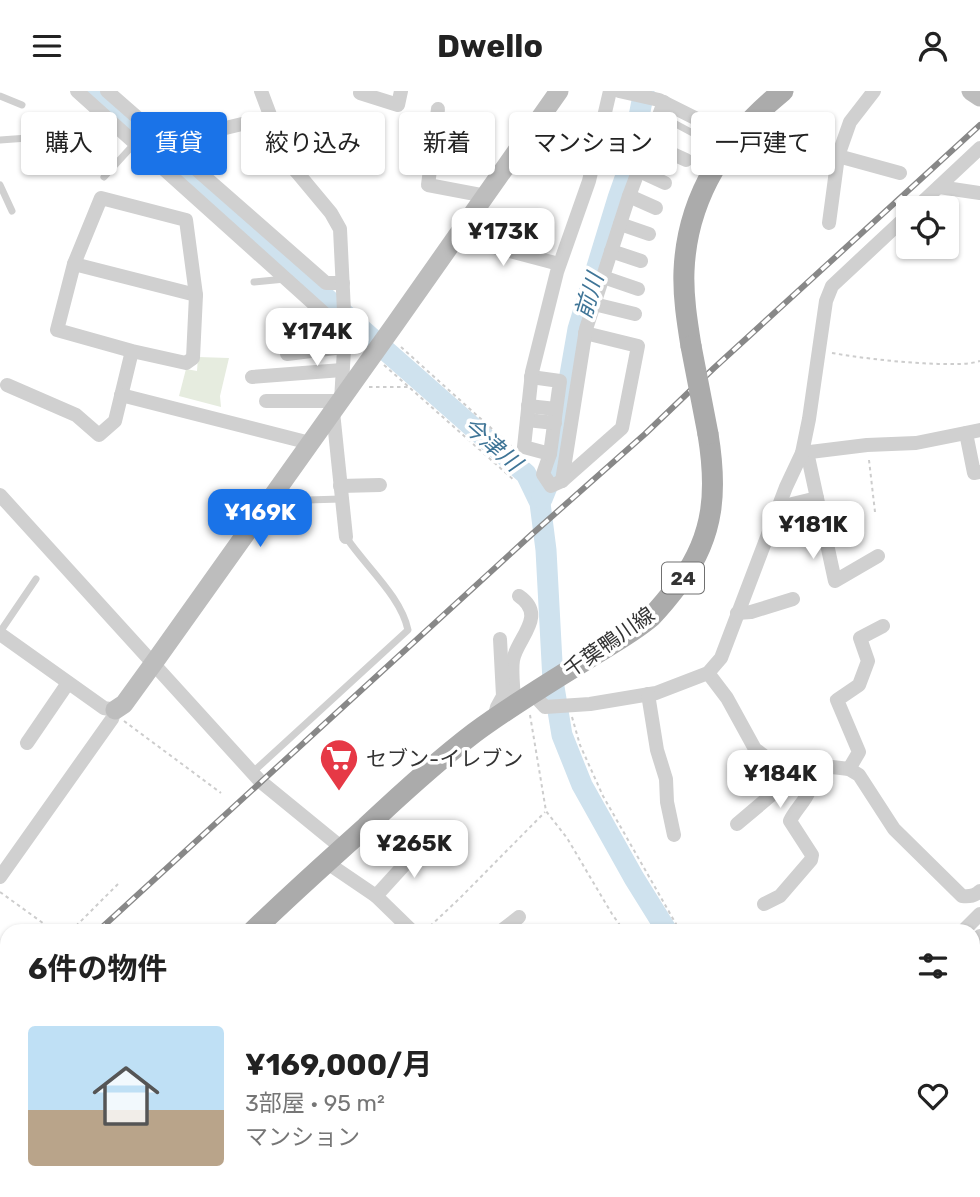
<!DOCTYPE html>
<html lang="ja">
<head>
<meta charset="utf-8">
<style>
	:root { --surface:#fff; --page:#f2f2f2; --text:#222; --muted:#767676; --accent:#1a73e8 }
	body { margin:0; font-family:Rubik,"Noto Sans JP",sans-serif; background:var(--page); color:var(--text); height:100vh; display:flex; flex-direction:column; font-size:26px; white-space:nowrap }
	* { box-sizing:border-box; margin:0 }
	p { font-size:23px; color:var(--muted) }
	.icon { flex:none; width:38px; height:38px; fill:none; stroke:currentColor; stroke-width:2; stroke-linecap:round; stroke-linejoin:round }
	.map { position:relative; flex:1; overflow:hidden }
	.side { position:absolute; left:0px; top:833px; width:980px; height:273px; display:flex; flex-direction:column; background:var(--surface); border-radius:21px 21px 0 0; box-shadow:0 2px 5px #0004 }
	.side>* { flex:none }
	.top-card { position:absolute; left:21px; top:21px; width:938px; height:63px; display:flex; gap:14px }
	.tools { position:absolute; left:896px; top:105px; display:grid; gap:14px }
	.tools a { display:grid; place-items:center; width:63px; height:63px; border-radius:7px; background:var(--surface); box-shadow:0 2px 5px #0004; font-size:35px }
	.price { position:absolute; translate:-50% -60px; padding:0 16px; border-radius:14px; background:#fff; color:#222; font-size:23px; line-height:46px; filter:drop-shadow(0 2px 4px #0008) }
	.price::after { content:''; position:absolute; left:50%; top:42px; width:21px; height:16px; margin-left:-10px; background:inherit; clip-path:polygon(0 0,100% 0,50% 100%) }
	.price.selected { background:var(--accent); color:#fff }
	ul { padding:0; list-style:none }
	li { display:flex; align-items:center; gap:21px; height:175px; padding:0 28px }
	li span { display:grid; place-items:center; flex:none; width:196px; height:140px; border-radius:7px; color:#555 }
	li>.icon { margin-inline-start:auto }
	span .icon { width:84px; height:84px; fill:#fffc; stroke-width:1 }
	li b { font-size:30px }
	h2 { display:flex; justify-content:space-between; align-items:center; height:84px; padding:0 28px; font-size:30px }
	.pill { padding:0 24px; border-radius:7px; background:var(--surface); box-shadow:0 2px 5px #0004; font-size:24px; line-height:63px }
	.pill.selected { background:var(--accent); color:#fff }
	header { display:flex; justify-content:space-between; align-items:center; height:91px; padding:0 28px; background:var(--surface); font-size:32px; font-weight:700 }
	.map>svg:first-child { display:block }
	.green { fill:#e6ecdf }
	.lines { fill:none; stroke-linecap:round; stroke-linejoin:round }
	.river { stroke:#cfe2ee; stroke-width:21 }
	.path { stroke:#cdcdcd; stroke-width:2; stroke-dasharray:3.5 3.5; stroke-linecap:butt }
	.lane { stroke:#d0d0d0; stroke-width:7 }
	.street { stroke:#d0d0d0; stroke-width:14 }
	.secondary { stroke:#bdbdbd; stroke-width:19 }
	.primary { stroke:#ababab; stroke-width:21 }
	.rail-casing { stroke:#888; stroke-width:6 }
	.rail { stroke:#fff; stroke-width:3.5; stroke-dasharray:10; stroke-linecap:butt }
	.primary-bridge { stroke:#ababab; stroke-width:21 }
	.labels { text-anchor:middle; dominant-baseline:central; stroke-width:7; stroke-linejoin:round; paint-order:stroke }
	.shield { fill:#fff; stroke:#707070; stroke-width:2 }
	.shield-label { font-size:19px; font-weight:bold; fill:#333 }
	.street-label { font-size:21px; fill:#333; stroke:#fff }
	.poi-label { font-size:21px; fill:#333; stroke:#fff; text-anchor:start }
	.water-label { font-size:23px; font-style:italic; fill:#3f7597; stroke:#fff }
</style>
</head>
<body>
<header><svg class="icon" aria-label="menu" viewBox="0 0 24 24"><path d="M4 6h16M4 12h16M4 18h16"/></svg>Dwello<svg class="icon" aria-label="person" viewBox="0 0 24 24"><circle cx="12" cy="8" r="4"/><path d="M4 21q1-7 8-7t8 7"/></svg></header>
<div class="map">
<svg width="980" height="1106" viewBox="0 0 980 1106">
	<rect width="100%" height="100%" fill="#fff"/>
	<!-- green -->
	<polygon class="green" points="198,266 229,267 220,305 221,316 179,305 186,278 197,280"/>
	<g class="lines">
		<!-- river -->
		<g class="river">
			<polyline points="91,0 526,383 540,412 546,459 553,590 562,644 582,694 634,787 667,840"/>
			<polyline points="542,408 553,381 578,238 618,107 629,76 644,0"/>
			<polyline points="973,1000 980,1002"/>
		</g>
		<!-- path -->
		<g class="path">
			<polyline points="401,256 511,355"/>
			<path d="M 832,262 C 868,268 905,272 942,273 C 955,273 967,274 980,270"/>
			<polyline points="384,274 515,390"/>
			<polyline points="369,296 409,296"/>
			<polyline points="869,369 875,421"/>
			<polyline points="530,624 546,720 567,747 612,823 624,840"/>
			<polyline points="572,626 580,654 603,705 680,840"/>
			<polyline points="124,630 221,702"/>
			<polyline points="0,801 54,840"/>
			<polyline points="71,840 118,793"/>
			<polyline points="425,840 460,807 545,721"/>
			<polyline points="973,985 980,986"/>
			<polyline points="420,1099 426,1106"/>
			<polyline points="957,1099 961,1106"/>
		</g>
		<!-- lane -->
		<g class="lane">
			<polyline points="0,5 22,14"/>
			<polyline points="659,24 700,46"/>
			<polyline points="0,49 28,47"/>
			<polyline points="104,86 135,52"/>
			<polyline points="0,94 12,120"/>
			<polyline points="254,191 285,188"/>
			<polyline points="273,410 341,408"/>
			<polyline points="0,541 36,488"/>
			<path d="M 253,681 L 408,539 C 401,505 365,475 346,446"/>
		</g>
		<!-- street -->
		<g class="street">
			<polyline points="77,0 345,241"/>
			<polyline points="107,0 326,192 343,192"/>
			<polyline points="261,0 279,48 296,80 331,122 340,138 345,241 341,310 266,310"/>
			<polyline points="619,0 659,9 735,47 773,62 838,65 900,82"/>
			<polyline points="360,2 398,14 401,0"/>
			<polyline points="438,18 428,94 486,105"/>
			<polyline points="198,36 213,40 271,26"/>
			<polyline points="649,52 686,69"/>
			<polyline points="296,80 314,74"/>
			<polyline points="639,80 665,92"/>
			<polyline points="939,96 980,102"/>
			<polyline points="629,105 656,117"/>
			<polyline points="916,117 980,57"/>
			<polyline points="829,132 838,65 850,31 874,0"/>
			<polyline points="620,133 649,143"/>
			<polyline points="456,146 559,173"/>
			<polyline points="611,160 641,170"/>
			<polyline points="74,173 196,204"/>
			<polyline points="603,186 638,198"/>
			<polyline points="594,213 635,223"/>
			<polyline points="287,263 343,256"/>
			<polyline points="252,286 342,279"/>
			<polyline points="531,286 560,290 550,363 543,383 551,395 562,390 622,337 638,255 585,242"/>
			<polyline points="7,294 76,324 99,344 115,330 132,260 57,239 74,173 101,107 186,129 196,204 193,267 186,272 132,260"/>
			<polyline points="121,304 310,352"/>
			<polyline points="528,315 556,318"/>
			<polyline points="333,321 346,446"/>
			<polyline points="527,329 555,332"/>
			<polyline points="966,342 974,382 980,381"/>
			<polyline points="807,361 835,490 878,465"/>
			<polyline points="802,362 867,354 916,352 980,339"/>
			<polyline points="550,363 524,356 532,281 557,181 589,90 610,0"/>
			<polyline points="562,390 586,238 629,105 664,11"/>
			<polyline points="340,395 380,394"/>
			<polyline points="0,404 260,690 342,757"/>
			<polyline points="780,416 817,407"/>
			<polyline points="737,522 751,521 793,508"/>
			<polyline points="0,543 104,617 115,619 112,628 0,786"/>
			<path d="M 708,582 L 727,607 L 755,658 L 772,671 L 789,678 L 807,679 L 832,676 L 849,678 L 859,684 L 894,738 L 962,805 C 969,806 975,805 980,800"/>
			<polyline points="533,603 545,616 590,613 656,602 708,582 721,567 786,396 802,362 809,328 826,210 832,195 908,124"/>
			<polyline points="648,603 657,659 666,688 667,711 674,744"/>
			<path d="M 514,613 C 514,600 511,581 513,569 C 517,547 548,525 519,505"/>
			<polyline points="494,627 497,616 503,605 500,548"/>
			<polyline points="27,652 68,592"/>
			<polyline points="849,678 859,661 837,609 859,594 868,570 860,547 883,535"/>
			<path d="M 737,733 L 801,679 L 809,700 C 804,712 795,719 790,730 L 812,764 L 811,769 L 780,805 L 764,813"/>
			<polyline points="326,771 376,805 412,840"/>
			<polyline points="376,805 426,750"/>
			<polyline points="501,840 519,826"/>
			<polyline points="963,840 980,823"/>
			<polyline points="973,853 980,845"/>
			<polyline points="973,1040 980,1042"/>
			<polyline points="320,1099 320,1106"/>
			<polyline points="529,1099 533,1106"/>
			<polyline points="857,1099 863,1106"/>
			<polyline points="280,1106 289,1099"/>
			<polyline points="464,1106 474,1099"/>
			<polyline points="699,1106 706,1099"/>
			<polyline points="726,1106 733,1099"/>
		</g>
		<!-- secondary -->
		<g class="secondary">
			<polyline points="971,0 980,6"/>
			<polyline points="115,619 124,613 153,573 395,233 559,0"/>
		</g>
		<!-- primary -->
		<g class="primary">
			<path d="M 691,255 C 687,230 683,205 684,180 C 687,105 727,45 783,0"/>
			<path d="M 253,840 C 290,804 328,770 366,736 C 401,703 436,671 474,642 C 509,616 547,593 584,570 C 606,556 631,543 651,526 C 662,515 672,502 681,490 C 715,443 717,398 708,343"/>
			<polyline points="0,1087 7,1080"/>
		</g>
		<!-- rail casing -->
		<g class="rail-casing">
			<g id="rail">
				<polyline points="98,840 531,444 645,343 714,277 980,34"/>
				<polyline points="0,930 7,924"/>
			</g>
		</g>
		<!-- rail -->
		<use href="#rail" class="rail"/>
		<!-- primary-bridge -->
		<polyline class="primary-bridge" points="691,255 708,343"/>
	</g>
	<!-- icons -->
	<defs>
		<g id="supermarket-pin" transform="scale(2.0125)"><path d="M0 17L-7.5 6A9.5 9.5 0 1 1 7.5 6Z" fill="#e63946" stroke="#fff"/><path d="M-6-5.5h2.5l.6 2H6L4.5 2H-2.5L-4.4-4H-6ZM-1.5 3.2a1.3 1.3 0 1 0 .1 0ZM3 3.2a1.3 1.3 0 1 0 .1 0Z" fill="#fff"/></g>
	</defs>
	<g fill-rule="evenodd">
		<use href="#supermarket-pin" x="339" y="667"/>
	</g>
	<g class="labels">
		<!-- shield labels -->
		<rect class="shield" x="662" y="471.5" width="42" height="31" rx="5"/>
		<g class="shield-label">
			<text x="683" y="487">24</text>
		</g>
		<!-- street labels -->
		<g class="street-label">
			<text transform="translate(609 551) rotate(-35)">千葉鴨川線</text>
		</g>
		<!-- poi labels -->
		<g class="poi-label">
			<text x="366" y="667">セブン-イレブン</text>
		</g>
		<!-- water labels -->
		<g class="water-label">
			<text transform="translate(589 205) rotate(-73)">前川</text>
			<text transform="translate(492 353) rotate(41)">今津川</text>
		</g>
	</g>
</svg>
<div class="tools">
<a><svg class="icon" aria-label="locate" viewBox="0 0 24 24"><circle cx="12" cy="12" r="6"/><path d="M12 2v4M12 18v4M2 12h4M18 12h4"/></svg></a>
</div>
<b class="price" style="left:503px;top:177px">¥173K</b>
<b class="price" style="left:317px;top:277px">¥174K</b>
<b class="price selected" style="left:260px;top:458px">¥169K</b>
<b class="price" style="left:813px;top:470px">¥181K</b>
<b class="price" style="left:780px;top:719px">¥184K</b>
<b class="price" style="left:414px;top:789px">¥265K</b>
<div class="top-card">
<a class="pill">購入</a>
<a class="pill selected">賃貸</a>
<a class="pill">絞り込み</a>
<a class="pill">新着</a>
<a class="pill">マンション</a>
<a class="pill">一戸建て</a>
</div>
<section class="side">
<h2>6件の物件<svg class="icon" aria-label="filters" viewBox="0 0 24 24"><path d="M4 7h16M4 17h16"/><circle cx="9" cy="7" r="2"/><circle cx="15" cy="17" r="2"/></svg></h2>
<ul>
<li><span style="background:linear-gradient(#bfe0f5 60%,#b9a48a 0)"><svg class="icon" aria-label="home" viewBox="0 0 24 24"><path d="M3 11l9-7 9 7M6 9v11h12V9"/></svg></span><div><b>¥169,000/月</b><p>3部屋 · 95 m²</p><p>マンション</p></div><svg class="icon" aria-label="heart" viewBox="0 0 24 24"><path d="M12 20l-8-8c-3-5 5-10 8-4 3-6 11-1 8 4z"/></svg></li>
</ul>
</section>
</div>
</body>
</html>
